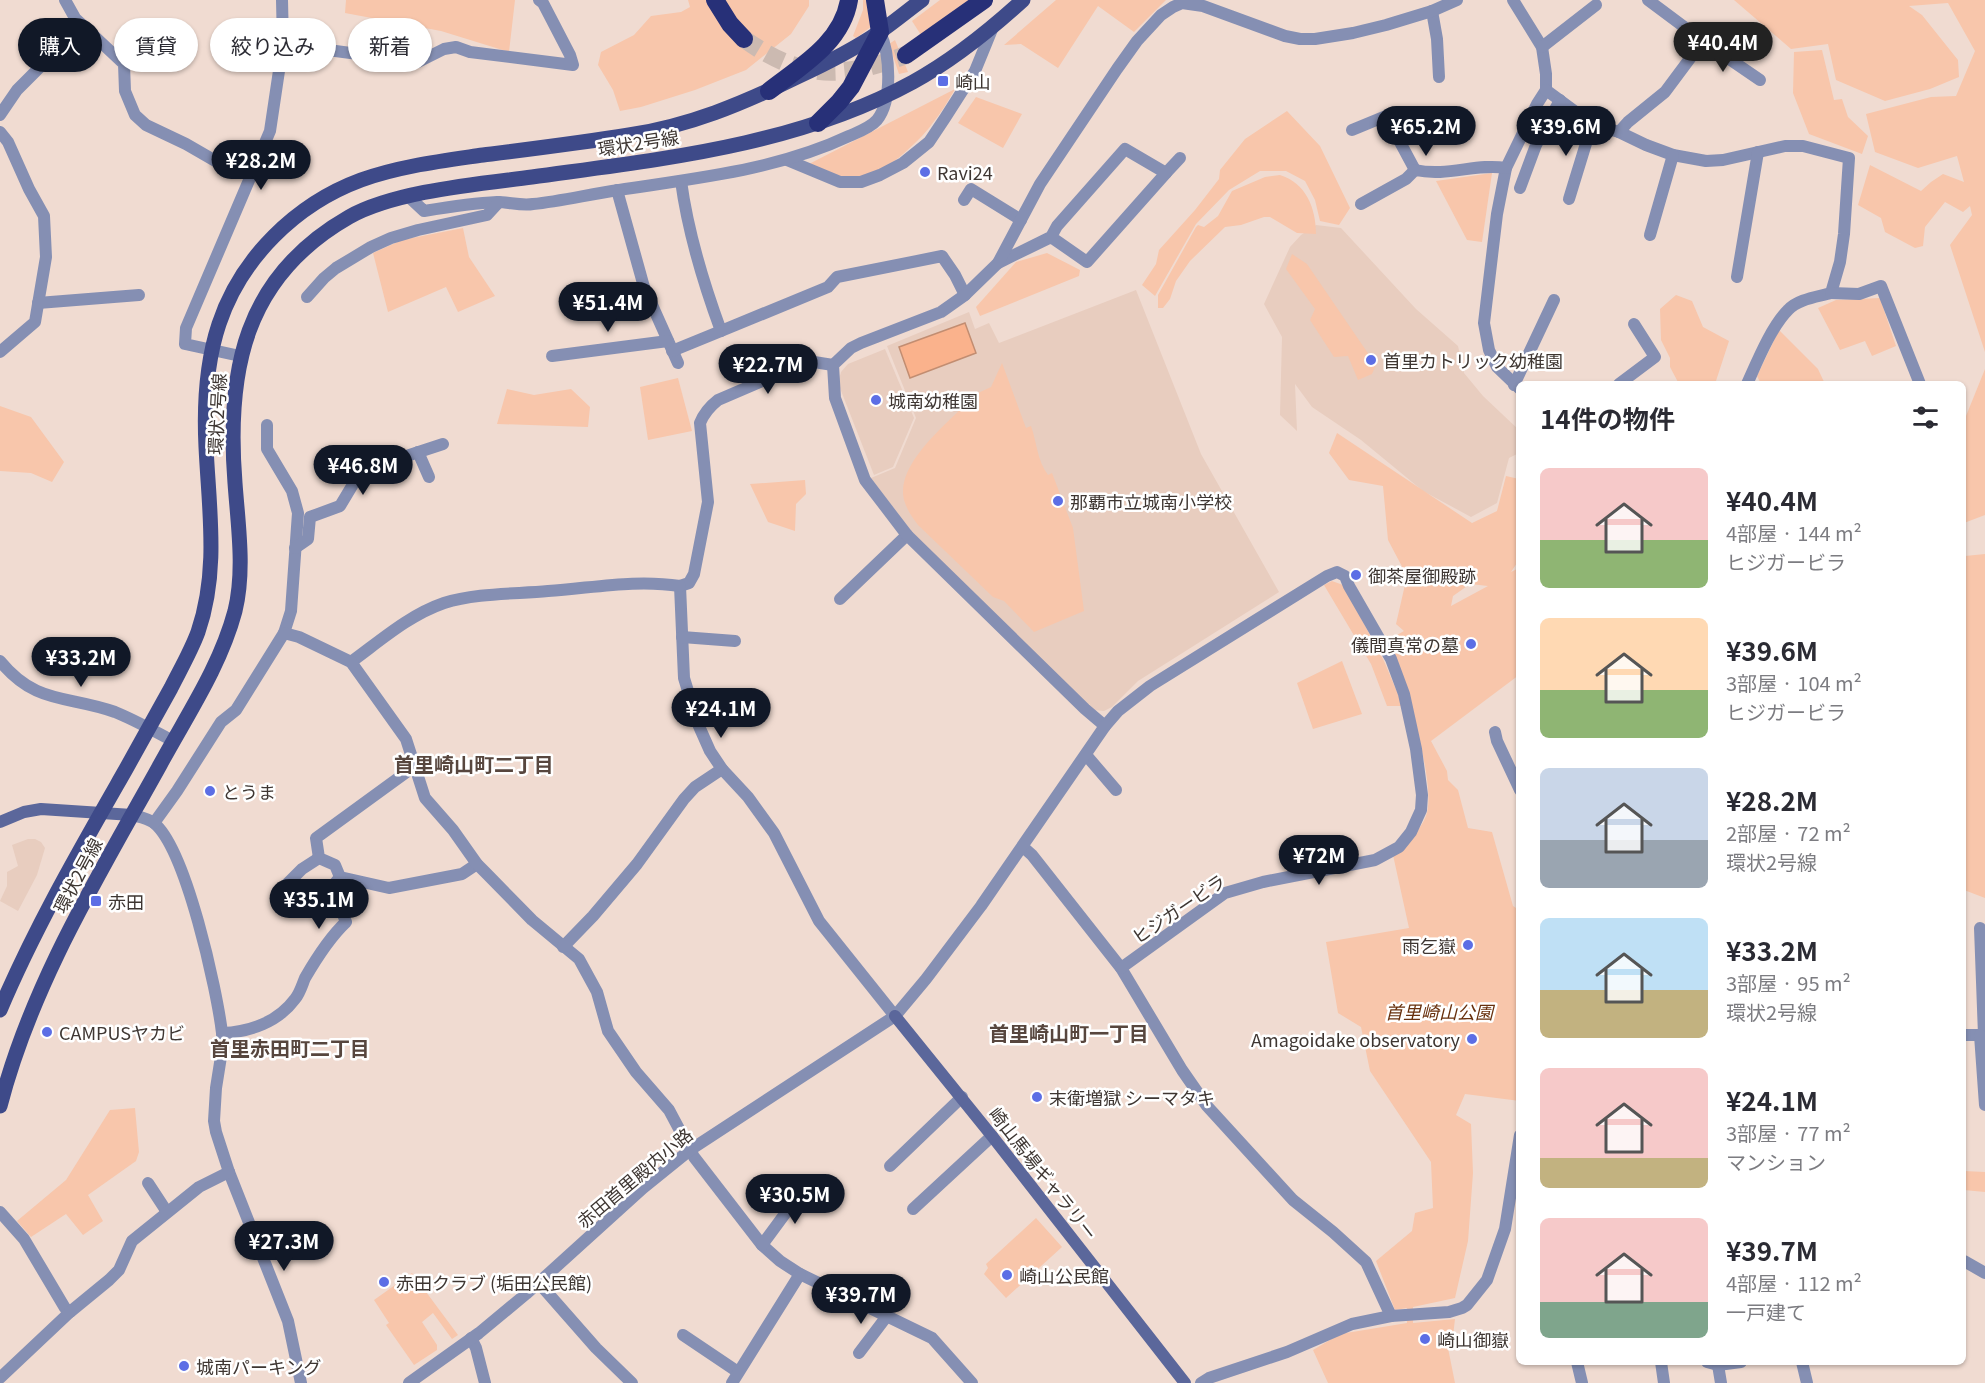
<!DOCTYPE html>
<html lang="ja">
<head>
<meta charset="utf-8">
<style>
	:root { --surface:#fff; --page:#f7f7f7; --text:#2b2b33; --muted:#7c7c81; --accent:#111827 }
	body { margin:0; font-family:Georgia,"Noto Sans JP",serif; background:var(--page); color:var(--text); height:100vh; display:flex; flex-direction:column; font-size:22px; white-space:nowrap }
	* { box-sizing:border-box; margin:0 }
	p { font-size:20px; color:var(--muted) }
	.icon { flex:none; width:33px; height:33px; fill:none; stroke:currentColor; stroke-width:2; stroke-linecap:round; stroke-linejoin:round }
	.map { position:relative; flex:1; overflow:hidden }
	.panel { position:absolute; left:1516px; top:381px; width:450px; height:984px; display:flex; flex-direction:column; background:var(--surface); border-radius:9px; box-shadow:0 2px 4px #0004 }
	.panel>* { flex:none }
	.hud { position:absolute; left:18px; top:18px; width:570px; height:54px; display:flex; gap:12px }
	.price { position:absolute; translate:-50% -51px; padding:0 14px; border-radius:21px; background:var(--accent); color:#fff; font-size:20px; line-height:39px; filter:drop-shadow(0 2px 3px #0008) }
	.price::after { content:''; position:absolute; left:50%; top:36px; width:18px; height:14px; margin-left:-9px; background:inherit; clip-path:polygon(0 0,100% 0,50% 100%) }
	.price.on { background:#222; color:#fff }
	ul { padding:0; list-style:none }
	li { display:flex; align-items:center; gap:18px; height:150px; padding:0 24px }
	li span { display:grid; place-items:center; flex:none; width:168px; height:120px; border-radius:9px; color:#555 }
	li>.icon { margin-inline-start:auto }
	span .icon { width:72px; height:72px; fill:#fffc; stroke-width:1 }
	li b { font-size:26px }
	h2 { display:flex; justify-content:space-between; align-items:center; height:72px; padding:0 24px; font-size:26px }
	.tag { padding:0 21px; border-radius:27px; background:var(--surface); box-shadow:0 2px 4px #0004; font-size:21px; line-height:54px }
	.tag.on { background:var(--accent); color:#fff }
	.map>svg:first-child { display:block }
	.built { fill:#e8cdbf }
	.green { fill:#f8c6ab; fill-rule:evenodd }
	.water { fill:#fab28c; stroke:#c28d71; stroke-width:1.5 }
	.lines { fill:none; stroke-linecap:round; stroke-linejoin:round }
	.highway-tunnel { stroke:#ccbab1; stroke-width:18; stroke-dasharray:18 9; stroke-linecap:butt }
	.street { stroke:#858fb3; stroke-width:12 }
	.secondary { stroke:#5b679b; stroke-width:12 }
	.primary { stroke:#3e4a89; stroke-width:15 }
	.highway { stroke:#273078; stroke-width:18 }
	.poi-dot { fill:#5c6ee5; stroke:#fff; stroke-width:2 }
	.labels { text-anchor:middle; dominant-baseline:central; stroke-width:5; stroke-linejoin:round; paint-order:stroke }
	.poi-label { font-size:18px; fill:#3e3632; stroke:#fff; text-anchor:start }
	.street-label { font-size:18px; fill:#3e3632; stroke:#fff }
	.park-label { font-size:18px; font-style:italic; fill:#68300d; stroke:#fff }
	.neighbourhood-label { font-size:20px; font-weight:bold; fill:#57463e; stroke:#fff }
</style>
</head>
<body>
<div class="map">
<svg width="1985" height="1383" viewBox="0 0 1985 1383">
	<rect width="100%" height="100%" fill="#f0dbd1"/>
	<!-- built -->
	<g class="built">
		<polygon points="1316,225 1341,228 1416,309 1458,346 1464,373 1483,396 1519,430 1519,453 1509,458 1497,503 1471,517 1423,491 1361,440 1312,407 1295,384 1297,431 1280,415 1282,337 1264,304 1290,247 1301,235"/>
		<polygon points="1136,290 1201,454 1279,592 1138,681 1112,707 1104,711 1093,710 912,532 871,478 895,468 916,418 887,346 969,312 975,329 989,323 999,343"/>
		<polygon points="885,349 914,418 893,467 874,475 838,383 841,372 848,364"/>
		<polygon points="28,839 35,839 41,842 45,848 37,875 18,911 0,901 7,886 7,872 18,866 12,845"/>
	</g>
	<!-- green -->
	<g class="green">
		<polygon points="346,0 515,0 509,52 441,31 345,13"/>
		<polygon points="688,0 809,0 809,6 791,34 746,70 695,90 641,107 620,111 613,90 598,65 601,52 634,35 651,16 681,12 690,7"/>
		<polygon points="863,0 869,0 872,26 856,38 853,36 863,10"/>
		<polygon points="940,0 969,0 921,35 912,21"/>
		<polygon points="1056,0 1166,0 1134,32 1098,6 1058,68 1021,44 1004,45"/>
		<polygon points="1734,0 1985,0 1985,352 1950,245 1972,215 1970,206 1963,212 1945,202 1925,227 1923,246 1915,248 1885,232 1881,218 1858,205 1870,165 1921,191 1931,182 1943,174 1964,182 1957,156 1918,168 1875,152 1866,114 1931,97 1956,96 1975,51 1948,3 1909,6 1922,15 1958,60 1959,77 1930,89 1885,101 1836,80 1828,44 1791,49"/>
		<polygon points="895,40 908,72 899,74 889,44"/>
		<polygon points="1822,50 1834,100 1842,99 1848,117 1868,136 1862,154 1809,134 1793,93 1794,52"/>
		<path d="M 955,89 C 948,101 941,113 932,124 C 920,141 879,179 858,179 C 841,179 825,170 809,164 Z"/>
		<polygon points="976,97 1022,114 1003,148 958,123"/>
		<polygon points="1287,111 1320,146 1350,208 1339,225 1320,221 1315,200 1305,181 1286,171 1260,171 1229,190 1196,224 1155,296 1142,285 1156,264 1159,250 1195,210 1219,179 1220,170 1245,139"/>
		<polygon points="1492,173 1482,242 1467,240 1436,181"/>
		<path d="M 1280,175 C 1306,183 1316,208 1316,234 L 1297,233 L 1270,217 L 1264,217 L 1241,225 L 1225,227 L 1190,261 L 1176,281 L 1170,299 L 1163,308 L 1158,308 L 1158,295 L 1196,227 L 1198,225 L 1204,227 L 1218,216 L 1232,191 L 1265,177 Z"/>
		<polygon points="463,228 469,257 495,296 458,312 446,287 388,312 373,253 402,240"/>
		<polygon points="1047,253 1080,270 1079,276 980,316 976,307 1016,262"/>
		<polygon points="1292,254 1307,264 1376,365 1372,374 1358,380 1348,356 1334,357 1310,320 1315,309 1286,269"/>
		<polygon points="1676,295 1692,301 1703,327 1729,341 1715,384 1679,384 1670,367 1670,358 1661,340 1660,309"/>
		<polygon points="1880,298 1896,346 1872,356 1865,341 1840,350 1818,308 1836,300"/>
		<polygon points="1779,330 1818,369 1825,384 1761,384 1757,376"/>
		<path d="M 1002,363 L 1026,428 L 1031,426 C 1037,443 1037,460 1048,475 L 1052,473 L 1073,528 L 1084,611 L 1034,632 L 1004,601 L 993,597 L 918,525 C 912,517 907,510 904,500 C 895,464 947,424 969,401 L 978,393 L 991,387 Z"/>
		<polygon points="1985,369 1985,515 1964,523 1964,421"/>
		<polygon points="678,378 692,431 648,440 640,387"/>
		<polygon points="507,389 534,395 571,389 590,407 588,427 497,424"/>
		<polygon points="0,406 31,417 64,462 52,482 31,473 0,471"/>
		<path d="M 1337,433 L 1472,523 L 1497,511 L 1506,476 L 1519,479 L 1519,560 L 1511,572 L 1519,568 L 1519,675 L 1431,741 L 1447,771 L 1448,780 L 1458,790 L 1468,828 L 1492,832 L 1513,906 L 1519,910 L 1520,1101 L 1465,1094 L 1456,1115 L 1471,1124 L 1473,1173 L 1468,1241 L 1455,1298 L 1413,1307 L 1413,1323 L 1455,1319 L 1453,1336 L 1448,1348 L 1455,1383 L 1328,1383 L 1313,1350 L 1340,1334 L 1407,1323 L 1407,1308 L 1395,1310 L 1376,1261 L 1412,1231 L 1415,1213 L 1433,1208 L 1431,1162 L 1370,1071 L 1361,1027 L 1338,1013 L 1326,942 L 1409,928 L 1393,855 C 1405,843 1420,832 1426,816 C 1438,785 1402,672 1388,640 L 1404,631 L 1396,624 L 1407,576 L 1388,540 L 1383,486 L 1349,480 L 1329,453 ZM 1470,584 L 1488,586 L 1451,606 L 1453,596 Z"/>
		<polygon points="805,480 806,494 796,504 795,531 768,522 750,484"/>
		<polygon points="1964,551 1965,556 1985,554 1985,898 1964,890"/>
		<polygon points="1332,581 1343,585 1384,661 1403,706 1387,706 1371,664 1324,585"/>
		<polygon points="1342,661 1362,714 1313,729 1297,683"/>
		<polygon points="135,1108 139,1152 136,1161 88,1195 103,1221 83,1235 66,1214 31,1237 17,1221 66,1180 110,1110"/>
		<polygon points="1964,1171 1985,1172 1985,1192 1964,1190"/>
		<polygon points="1036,1218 1062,1247 1006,1298 984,1274 988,1268 986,1264"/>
		<polygon points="412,1273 458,1335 452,1339 433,1313 422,1322 437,1345 437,1350 414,1365 386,1325 389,1323 374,1300"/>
	</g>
	<!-- water -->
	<polygon class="water" points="965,323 976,353 910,378 899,347"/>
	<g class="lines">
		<!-- highway-tunnel -->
		<path class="highway-tunnel" d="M 744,39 C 802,80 841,79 906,55"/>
		<!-- street -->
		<g class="street">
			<polyline points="65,0 75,18 124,64 125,91 135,115 146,125 186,144 231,170 254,169"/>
			<polyline points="1513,0 1542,47 1546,74 1546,90 1537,104 1506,168 1497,214 1484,323 1489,350 1497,367 1520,389"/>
			<polyline points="1432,11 1437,39 1439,77"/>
			<polyline points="1703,41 1760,80"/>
			<polyline points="283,44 418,62 444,49 456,47 470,52 573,65 570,55 543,3 539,0"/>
			<polyline points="1542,47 1596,5"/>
			<path d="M 1546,90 L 1592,124 L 1619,132 L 1646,145 L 1673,155 L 1706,161 L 1723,160 L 1785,146 L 1803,146 L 1849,158 L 1844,234 L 1840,262 L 1831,293 C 1817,297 1798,299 1788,310 C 1771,327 1757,362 1747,384"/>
			<polyline points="0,115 17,90 54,53"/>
			<polyline points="1352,130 1386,116 1415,170"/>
			<polyline points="0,132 8,142 29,189 44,216 46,257 35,322 0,352"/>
			<polyline points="1619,132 1628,122 1665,92 1703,41 1648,0"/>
			<polyline points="787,160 840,182 861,182 880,175 903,163 929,142 945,118 975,71 993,27"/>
			<polyline points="1166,173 1180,158"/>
			<path d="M 681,181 C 688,233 703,282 721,331 L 828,287 L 837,277 L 942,256 L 955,275 L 965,295"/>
			<polyline points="1520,188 1536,145 1560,100"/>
			<polyline points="617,190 644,287 678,363"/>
			<path d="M 409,197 L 424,211 C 448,207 473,203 497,202 C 509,202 521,206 533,204 C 562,201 590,194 619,190 C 697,178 777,170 849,136 C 858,132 870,128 877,120 C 893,100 890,54 880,32"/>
			<polyline points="1569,199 1592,124"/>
			<polyline points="964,200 971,189 1021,220"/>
			<path d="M 1361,204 L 1406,179 L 1415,170 C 1448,177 1476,163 1506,168"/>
			<polyline points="1650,235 1673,155"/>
			<polyline points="998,263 1051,237 1057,226 1125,149 1166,173 1087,262 1051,237"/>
			<polyline points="1737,277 1758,152"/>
			<polyline points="1831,293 1859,294 1881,286 1920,384"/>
			<polyline points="307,297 324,278 336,268 371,247 391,238 418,230 487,215 499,202"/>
			<polyline points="38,303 139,295"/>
			<polyline points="672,351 721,331"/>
			<polyline points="240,356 185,344 186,328 270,131 283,44 282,0"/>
			<polyline points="552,356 668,341"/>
			<path d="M 833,365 L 814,362 L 804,363 L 718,400 C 709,407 704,413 700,423 L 708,502 L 694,574 L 689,583 L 680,586 L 684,678 L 698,724 L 710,751 L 722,769 L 748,797 L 774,833 L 819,921 L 895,1016"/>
			<polyline points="1619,384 1655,357 1634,324"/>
			<polyline points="1514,385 1554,300"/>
			<polyline points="267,425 267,449 292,491 298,513 291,611 284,633"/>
			<polyline points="418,452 429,477"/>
			<polyline points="295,548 308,539 310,517 340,506 355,481 370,468 443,444"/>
			<polyline points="840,599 907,535"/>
			<polyline points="682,637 735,641"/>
			<path d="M 0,661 C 36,705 67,695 115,712 C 135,720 154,731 173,741"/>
			<path d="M 351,662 C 380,641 409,615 444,603 C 475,593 515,594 548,591 C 593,588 635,579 680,586"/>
			<polyline points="1105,726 1085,709 907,535 865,480 835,398 833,365 851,348 861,343 941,312 965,295 998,263 1040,184 1117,69 1137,41 1161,15 1173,7 1182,3 1203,6 1285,36 1300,39 1315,39 1353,33 1386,25 1432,11 1457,0"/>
			<polyline points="1495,732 1497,741 1520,790"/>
			<polyline points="1086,755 1116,790"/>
			<polyline points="415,766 316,838 319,858 335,865 340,877 389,888 462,874 477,864"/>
			<path d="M 132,815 C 140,817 148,818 154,823 C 186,849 217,990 222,1033 L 223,1044 L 216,1088 L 214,1121 L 216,1132 L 229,1172 L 288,1321 L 301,1383"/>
			<polyline points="154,823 177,791 221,722 236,710 284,633 299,637 351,662 406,739 425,798 453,830 477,864 486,873 532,920 579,959 597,992 608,1031 636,1072 669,1110 694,1157 762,1245 780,1261 800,1274 932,1338 972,1383"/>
			<polyline points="1023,847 1032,855 1121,968 1182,1070 1207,1106 1293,1200 1333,1232 1366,1262 1391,1316"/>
			<polyline points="281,890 302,869 319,858"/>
			<polyline points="1980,928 1984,1035"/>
			<polyline points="563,947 593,916 637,864 684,799 695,787 722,769"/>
			<path d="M 222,1033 C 250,1032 278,1022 295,999 C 300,993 302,985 305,978 C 316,959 330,937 346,922 L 332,887 L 340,877"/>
			<polyline points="1964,1035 1985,1035"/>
			<polyline points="1980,1035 1985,1105"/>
			<polyline points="890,1166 962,1097"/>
			<polyline points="148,1183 167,1212"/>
			<polyline points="913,1209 992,1136"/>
			<polyline points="0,1212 24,1239 65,1308 70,1312"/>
			<polyline points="762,1245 804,1188"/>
			<polyline points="1964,1261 1985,1273"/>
			<polyline points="538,1282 596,1348 632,1383"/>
			<polyline points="683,1335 738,1372"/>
			<polyline points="471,1338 476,1348 485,1383"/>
			<polyline points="859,1353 887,1316"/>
			<polyline points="1577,1362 1582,1383"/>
			<polyline points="1661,1362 1664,1383"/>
			<polyline points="1707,1362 1718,1365 1741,1362"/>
			<polyline points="1802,1362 1807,1383"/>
			<polyline points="1718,1365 1721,1383"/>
			<polyline points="0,1378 70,1312 109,1280 119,1270 132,1241 199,1187 229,1172"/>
			<polyline points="409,1383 479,1333 526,1294 643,1188 690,1150 895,1016 926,979 981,906 1105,726 1118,711 1150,686 1327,576 1337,572 1345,576 1349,586 1391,659 1404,694 1416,749 1422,795 1421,810 1411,832 1399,847 1375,860 1263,882 1225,893 1121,968"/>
			<polyline points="732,1383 800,1274"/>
			<polyline points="1201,1383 1209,1378 1287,1352 1352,1324 1391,1316 1449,1312 1462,1308 1467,1305 1487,1280 1505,1229 1520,1135"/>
		</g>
		<!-- secondary -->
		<g class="secondary">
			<polyline points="0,822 24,812 41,809 132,815"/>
			<polyline points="895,1016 992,1136 1185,1383"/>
		</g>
		<!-- primary -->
		<g class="primary">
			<path d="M 0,1010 C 35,927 81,848 126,769 C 141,742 156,715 171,688 C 180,670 191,651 198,632 C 219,571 209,510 206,447 C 204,407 206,363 219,324 C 241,258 296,204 361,180 C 400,166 442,161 483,155 C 531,149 580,143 629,135 C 689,126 742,104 797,77 C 825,64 853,50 878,33 C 893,23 907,11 922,0"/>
			<path d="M 0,1106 C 32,983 99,875 160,765 C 187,715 220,667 235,611 C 245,570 238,525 235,483 C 226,371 244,277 349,217 C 395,191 479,184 532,177 C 662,159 796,146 913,82 C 953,60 989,31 1023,0"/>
		</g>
		<!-- highway -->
		<g class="highway">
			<polyline points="715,0 730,24 744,39"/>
			<polyline points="906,55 984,0"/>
			<path d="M 769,91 C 801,66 842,43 849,0"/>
			<polyline points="818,123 839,102 851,87 880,32 875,0"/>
		</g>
	</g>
	<!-- markers -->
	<g class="poi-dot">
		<rect x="937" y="75" width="12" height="12" rx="3"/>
		<circle cx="925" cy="172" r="6"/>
		<circle cx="1371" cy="360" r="6"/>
		<circle cx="876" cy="400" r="6"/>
		<circle cx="1058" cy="501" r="6"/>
		<circle cx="1356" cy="575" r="6"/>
		<circle cx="1471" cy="644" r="6"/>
		<circle cx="210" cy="791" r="6"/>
		<rect x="90" y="895" width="12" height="12" rx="3"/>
		<circle cx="1468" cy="945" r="6"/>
		<circle cx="47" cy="1032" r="6"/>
		<circle cx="1472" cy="1039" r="6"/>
		<circle cx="1037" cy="1097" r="6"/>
		<circle cx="1007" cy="1275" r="6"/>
		<circle cx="384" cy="1282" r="6"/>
		<circle cx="1425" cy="1339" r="6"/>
		<circle cx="184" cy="1366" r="6"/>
	</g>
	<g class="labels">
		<!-- poi labels -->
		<g class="poi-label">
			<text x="955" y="81">崎山</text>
			<text x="937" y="172">Ravi24</text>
			<text x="1383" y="360">首里カトリック幼稚園</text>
			<text x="888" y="400">城南幼稚園</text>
			<text x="1070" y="501">那覇市立城南小学校</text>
			<text x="1368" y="575">御茶屋御殿跡</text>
			<text x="1459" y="644" text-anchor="end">儀間真常の墓</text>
			<text x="222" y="791">とうま</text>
			<text x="108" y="901">赤田</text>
			<text x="1456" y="945" text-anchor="end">雨乞嶽</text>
			<text x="59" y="1032">CAMPUSヤカビ</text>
			<text x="1460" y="1039" text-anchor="end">Amagoidake observatory</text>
			<text x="1049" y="1097">末衛増獄 シーマタキ</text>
			<text x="1019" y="1275">崎山公民館</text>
			<text x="396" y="1282">赤田クラブ (垢田公民館)</text>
			<text x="1437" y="1339">崎山御嶽</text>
			<text x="196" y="1366">城南パーキング</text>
		</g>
		<!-- street labels -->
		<g class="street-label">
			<text transform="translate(638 142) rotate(-9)">環状2号線</text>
			<text transform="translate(216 414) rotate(-87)">環状2号線</text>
			<text transform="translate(77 875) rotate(-62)">環状2号線</text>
			<text transform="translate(1178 908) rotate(-34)">ヒジガービラ</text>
			<text transform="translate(1044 1173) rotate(52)">崎山馬場ギャラリー</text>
			<text transform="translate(634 1177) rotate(-40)">赤田首里殿内小路</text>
		</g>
		<!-- park labels -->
		<g class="park-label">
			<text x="1439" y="1011">首里崎山公園</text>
		</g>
		<!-- neighbourhood labels -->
		<g class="neighbourhood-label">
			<text x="474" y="763">首里崎山町二丁目</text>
			<text x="1069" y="1032">首里崎山町一丁目</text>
			<text x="290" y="1047">首里赤田町二丁目</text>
		</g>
	</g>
</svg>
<b class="price on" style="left:1723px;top:73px">¥40.4M</b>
<b class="price" style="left:1426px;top:157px">¥65.2M</b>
<b class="price" style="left:1566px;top:157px">¥39.6M</b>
<b class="price" style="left:261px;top:191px">¥28.2M</b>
<b class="price" style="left:608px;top:333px">¥51.4M</b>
<b class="price" style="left:768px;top:395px">¥22.7M</b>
<b class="price" style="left:363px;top:496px">¥46.8M</b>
<b class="price" style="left:81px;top:688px">¥33.2M</b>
<b class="price" style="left:721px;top:739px">¥24.1M</b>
<b class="price" style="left:1319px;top:886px">¥72M</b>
<b class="price" style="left:319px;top:930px">¥35.1M</b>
<b class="price" style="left:795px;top:1225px">¥30.5M</b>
<b class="price" style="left:284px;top:1272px">¥27.3M</b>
<b class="price" style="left:861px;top:1325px">¥39.7M</b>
<div class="hud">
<a class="tag on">購入</a>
<a class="tag">賃貸</a>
<a class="tag">絞り込み</a>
<a class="tag">新着</a>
</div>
<section class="panel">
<h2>14件の物件<svg class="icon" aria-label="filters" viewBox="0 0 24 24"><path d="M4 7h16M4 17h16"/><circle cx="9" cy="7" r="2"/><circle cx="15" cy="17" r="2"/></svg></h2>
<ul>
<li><span style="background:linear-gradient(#f6c9c9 60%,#8fb573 0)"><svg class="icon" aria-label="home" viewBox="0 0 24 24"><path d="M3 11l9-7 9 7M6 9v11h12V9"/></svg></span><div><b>¥40.4M</b><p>4部屋 · 144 m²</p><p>ヒジガービラ</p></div></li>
<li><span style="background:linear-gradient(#ffd9b3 60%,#8fb573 0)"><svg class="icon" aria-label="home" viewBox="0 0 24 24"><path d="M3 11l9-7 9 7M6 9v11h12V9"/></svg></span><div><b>¥39.6M</b><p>3部屋 · 104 m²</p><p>ヒジガービラ</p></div></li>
<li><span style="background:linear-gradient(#c9d6e8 60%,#9aa5b1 0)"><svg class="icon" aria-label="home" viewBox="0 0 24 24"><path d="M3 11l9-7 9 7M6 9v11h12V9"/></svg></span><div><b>¥28.2M</b><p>2部屋 · 72 m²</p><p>環状2号線</p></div></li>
<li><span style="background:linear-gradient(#bfe0f5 60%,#c2b280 0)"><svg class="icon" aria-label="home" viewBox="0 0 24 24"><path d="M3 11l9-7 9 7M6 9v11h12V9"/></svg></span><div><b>¥33.2M</b><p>3部屋 · 95 m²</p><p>環状2号線</p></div></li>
<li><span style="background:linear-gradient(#f6c9c9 75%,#c2b280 0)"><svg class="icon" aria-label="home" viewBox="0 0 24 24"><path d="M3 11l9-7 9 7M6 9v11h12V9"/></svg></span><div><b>¥24.1M</b><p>3部屋 · 77 m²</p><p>マンション</p></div></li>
<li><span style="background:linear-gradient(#f6c9c9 70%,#7fa58c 0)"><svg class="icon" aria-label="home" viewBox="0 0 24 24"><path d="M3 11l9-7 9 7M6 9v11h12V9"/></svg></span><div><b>¥39.7M</b><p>4部屋 · 112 m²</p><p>一戸建て</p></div></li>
</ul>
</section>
</div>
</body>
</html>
